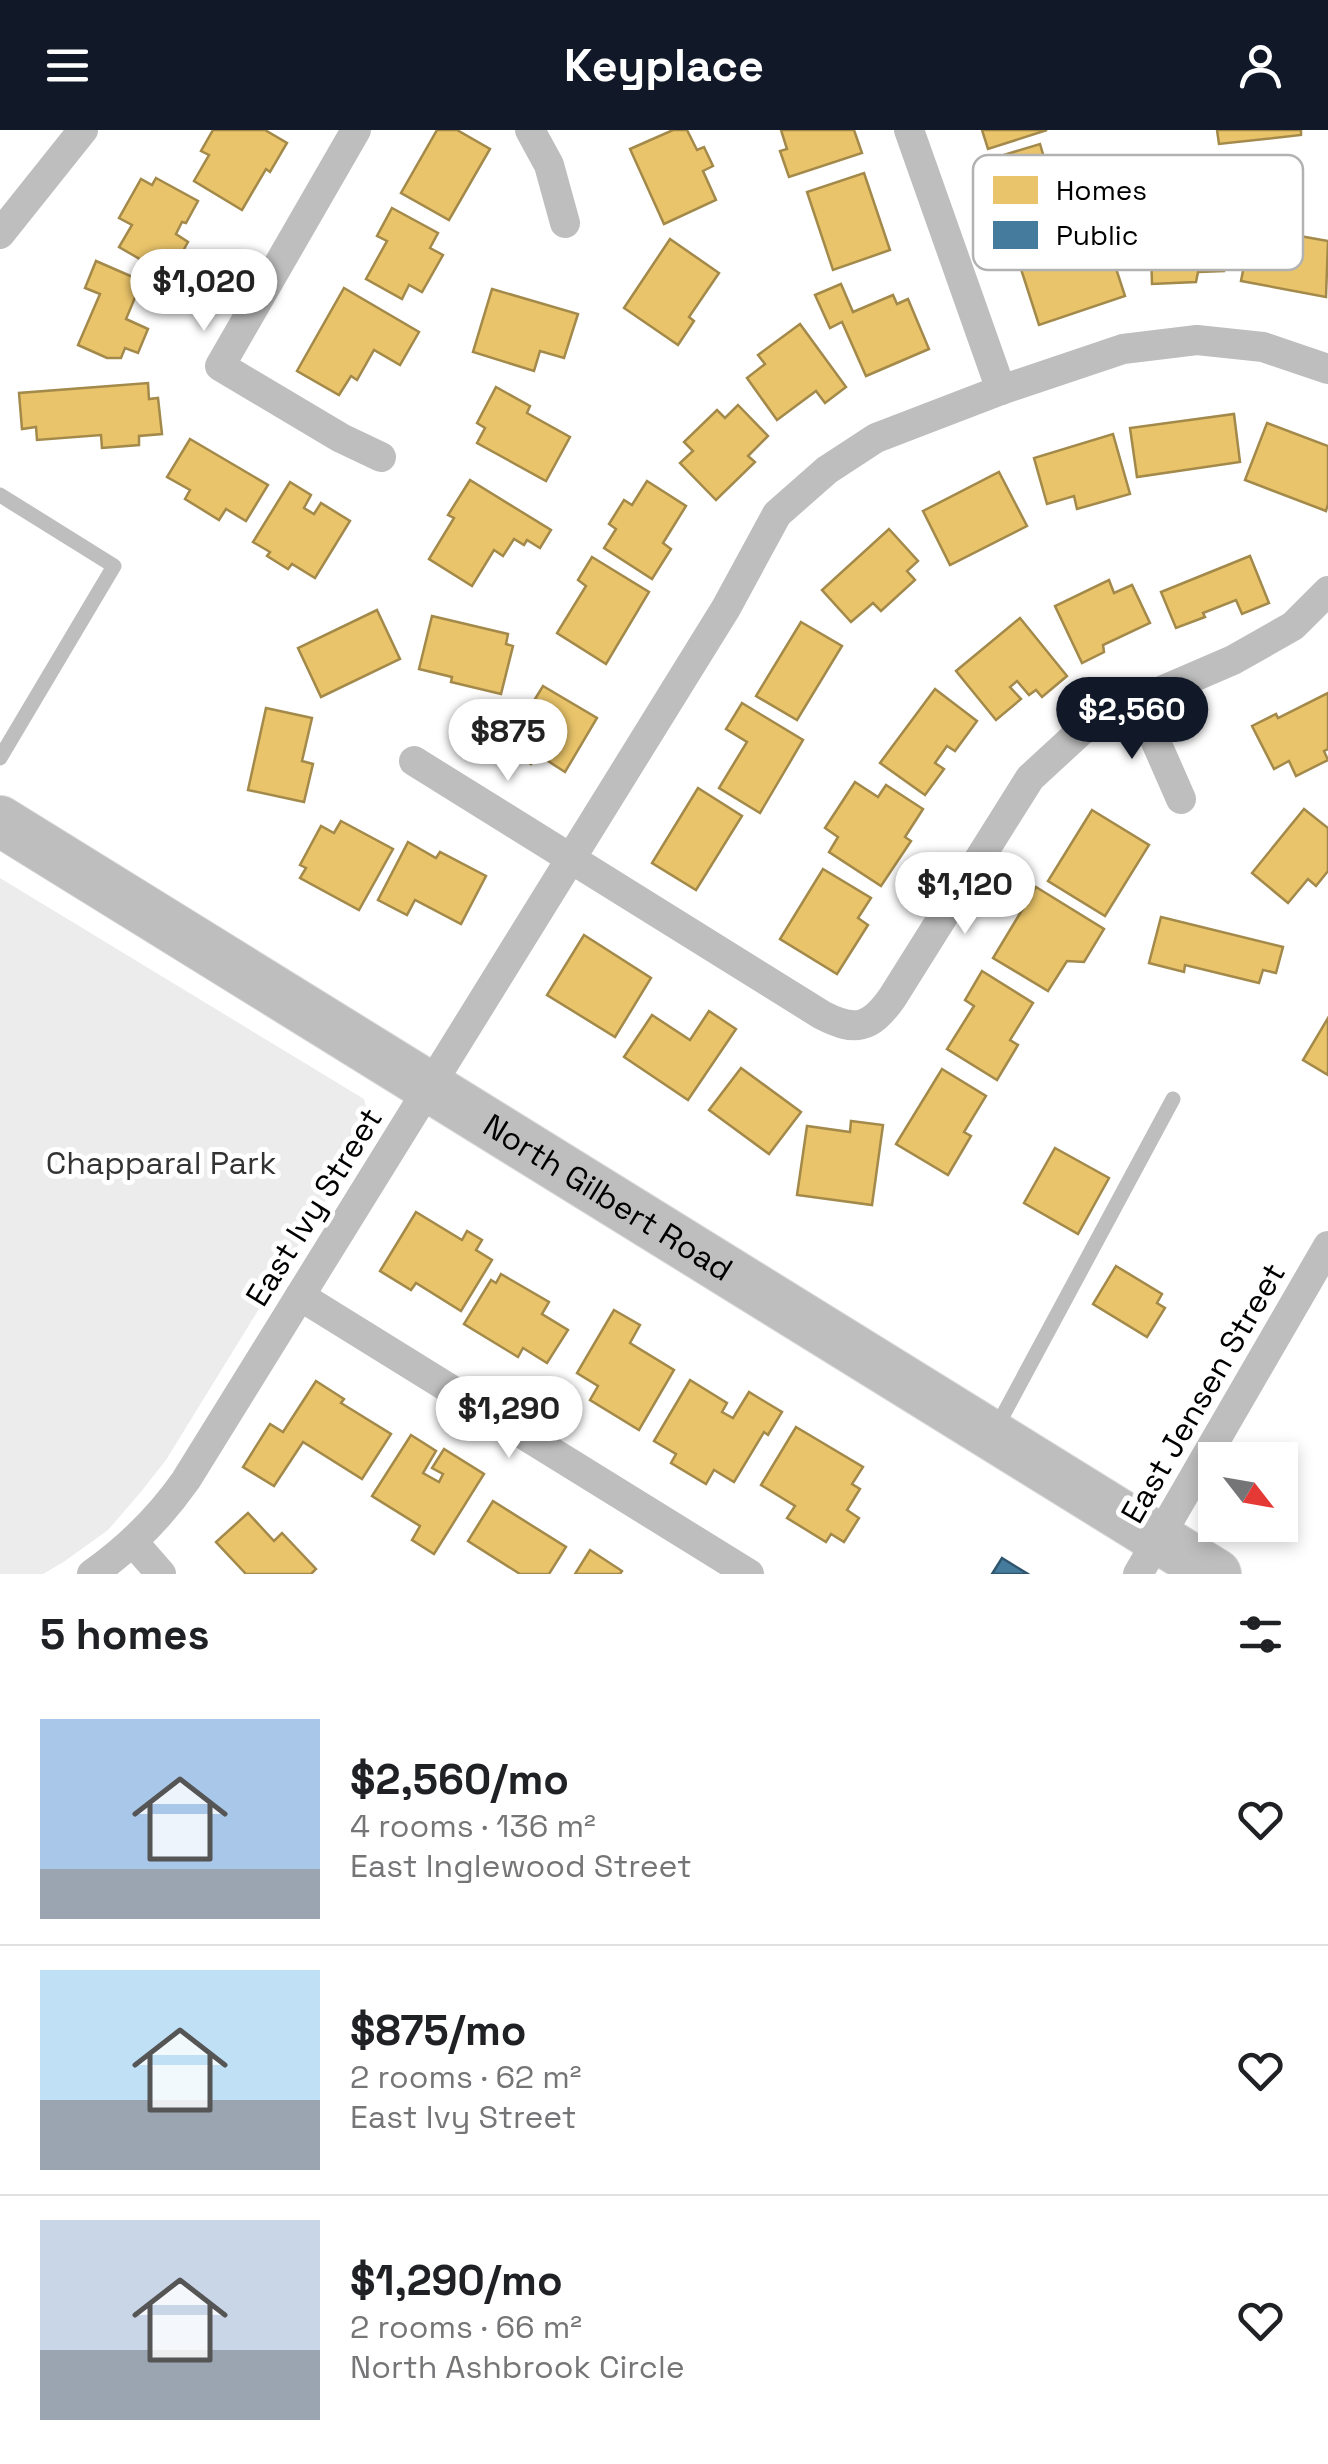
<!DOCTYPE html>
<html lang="en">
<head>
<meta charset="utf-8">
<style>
	:root { --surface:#fff; --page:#f2f2f2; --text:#202124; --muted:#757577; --line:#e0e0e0; --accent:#111827 }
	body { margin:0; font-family:"Space Grotesk",sans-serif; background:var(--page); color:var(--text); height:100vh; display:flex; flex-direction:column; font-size:38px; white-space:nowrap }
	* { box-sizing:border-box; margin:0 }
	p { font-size:32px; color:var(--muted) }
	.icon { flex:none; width:55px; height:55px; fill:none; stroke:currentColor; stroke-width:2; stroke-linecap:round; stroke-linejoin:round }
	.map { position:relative; height:1444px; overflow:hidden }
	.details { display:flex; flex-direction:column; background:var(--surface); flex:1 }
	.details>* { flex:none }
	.needle { width:65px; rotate:121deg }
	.buttons { position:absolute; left:1198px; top:1312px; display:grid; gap:20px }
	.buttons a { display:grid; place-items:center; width:100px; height:100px; border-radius:0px; background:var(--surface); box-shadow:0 5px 15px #0003; font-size:50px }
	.price { position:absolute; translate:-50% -85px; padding:0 22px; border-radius:35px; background:#fff; color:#222; font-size:32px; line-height:65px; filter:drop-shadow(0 2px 5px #0008) }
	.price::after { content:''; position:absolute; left:50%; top:60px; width:30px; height:22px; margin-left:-15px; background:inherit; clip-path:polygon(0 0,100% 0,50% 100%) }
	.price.current { background:var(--accent); color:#fff }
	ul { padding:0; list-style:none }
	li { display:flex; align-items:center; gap:30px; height:250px; padding:0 40px }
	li+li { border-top:2px solid var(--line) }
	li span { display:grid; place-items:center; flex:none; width:280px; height:200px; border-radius:0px; color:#555 }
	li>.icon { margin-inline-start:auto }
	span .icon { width:120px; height:120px; fill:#fffc; stroke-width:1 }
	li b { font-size:42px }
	h2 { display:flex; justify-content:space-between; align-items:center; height:120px; padding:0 40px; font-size:42px }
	header { display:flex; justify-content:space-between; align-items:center; height:130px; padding:0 40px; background:var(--accent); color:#fff; font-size:45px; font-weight:700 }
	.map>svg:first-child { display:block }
	.green { fill:#ececec }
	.homes { fill:#e9c46a; stroke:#a3894a; stroke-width:2.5 }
	.public { fill:#457b9d; stroke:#30566e; stroke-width:2.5 }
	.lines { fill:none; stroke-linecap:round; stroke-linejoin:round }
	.primary-casing { stroke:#dbdbdb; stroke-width:52 }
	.service { stroke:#bebebe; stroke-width:15 }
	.minor { stroke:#bebebe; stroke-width:30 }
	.primary { stroke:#bebebe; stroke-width:50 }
	.labels { text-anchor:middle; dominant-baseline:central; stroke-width:10; stroke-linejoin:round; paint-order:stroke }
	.park-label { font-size:32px; fill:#333; stroke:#fff }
	.street-label { font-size:32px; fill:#000; stroke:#fff }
	.key { fill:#fff; stroke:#b2b2b2; stroke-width:2.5 }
	.key-label { font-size:28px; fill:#000 }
</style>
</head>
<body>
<header><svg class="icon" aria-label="menu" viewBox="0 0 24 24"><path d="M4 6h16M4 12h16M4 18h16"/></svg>Keyplace<svg class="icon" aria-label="person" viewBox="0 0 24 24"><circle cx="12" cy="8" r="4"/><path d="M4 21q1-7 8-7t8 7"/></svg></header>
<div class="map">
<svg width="1328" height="1444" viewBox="0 0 1328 1444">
	<rect width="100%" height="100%" fill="#fff"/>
	<!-- green -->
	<polygon class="green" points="0,748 364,969 371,997 166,1330 140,1363 108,1400 65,1431 43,1444 0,1444"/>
	<!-- homes -->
	<g class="homes">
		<polygon points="213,0 265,0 287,13 270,42 266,39 242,80 194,51 209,25 201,21"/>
		<polygon points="437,0 457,0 490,19 449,90 401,63"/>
		<polygon points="673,0 687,0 697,20 704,17 713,36 703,41 716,70 664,94 630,19"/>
		<polygon points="781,0 854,0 862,23 789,47 780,21 787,19"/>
		<polygon points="982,0 1047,0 988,19"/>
		<polygon points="1217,0 1301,0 1301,5 1219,14"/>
		<polygon points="1040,14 1048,41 1054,39 1060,59 1066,57 1077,92 1022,109 997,27"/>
		<polygon points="864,43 890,120 833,140 807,62"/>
		<polygon points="156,48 198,71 186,93 182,92 176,104 188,112 169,146 119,117 132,95 119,88 141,49 152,55"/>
		<polygon points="392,78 438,103 430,118 443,125 422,162 409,155 402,169 366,149 387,111 377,106"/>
		<polygon points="1216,86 1216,99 1223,98 1224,141 1198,142 1196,152 1152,154 1150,88"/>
		<polygon points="1250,105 1292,113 1294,105 1328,111 1326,167 1241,151"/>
		<polygon points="670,109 719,143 689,187 694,191 678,215 624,178"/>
		<polygon points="1063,121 1068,137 1111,123 1125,166 1039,195 1020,136"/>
		<polygon points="96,131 142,151 126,189 148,199 138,223 125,218 121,228 107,228 78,215 100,164 85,158"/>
		<polygon points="841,154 853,182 893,165 897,174 908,169 929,219 866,246 842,192 830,198 815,165"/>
		<polygon points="344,158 419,202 400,235 374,220 357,250 351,246 339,265 297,241"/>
		<polygon points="492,159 578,184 564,228 540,221 534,241 473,222"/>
		<polygon points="800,194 846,257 825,273 816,261 777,290 747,248 765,234 758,225"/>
		<polygon points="148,253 149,269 158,268 162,304 139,306 139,315 102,318 101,305 37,310 36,297 22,299 19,263"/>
		<polygon points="496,257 530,276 527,283 570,307 546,351 477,313 485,298 477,293"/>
		<polygon points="738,275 768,306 748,326 755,332 716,370 680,333 693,321 684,312 717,280 725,288"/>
		<polygon points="1234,284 1240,332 1137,347 1130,298"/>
		<polygon points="1267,293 1328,316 1328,374 1326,381 1245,350"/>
		<polygon points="1113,304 1130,364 1077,379 1074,366 1047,374 1034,328"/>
		<polygon points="190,309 268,355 246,391 226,379 219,390 185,369 190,360 167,347"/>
		<polygon points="999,342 1027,396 950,435 923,381"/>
		<polygon points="470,350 551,400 540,418 527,410 524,415 514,409 503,426 494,420 472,456 429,429 454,388 448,385"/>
		<polygon points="647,351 686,376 663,413 671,419 652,449 604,418 616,399 609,394 624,370 632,375"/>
		<polygon points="290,352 311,365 304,378 314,384 321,373 350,391 315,448 292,434 288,439 267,426 270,422 253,412"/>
		<polygon points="889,399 918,431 907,441 915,450 881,481 873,473 851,492 822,460"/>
		<polygon points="1250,426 1269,473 1242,484 1236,470 1203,483 1205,487 1176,498 1161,462"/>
		<polygon points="592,427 649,462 606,534 557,503 586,456 578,450"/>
		<polygon points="1109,450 1114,463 1132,455 1150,493 1103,515 1104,522 1082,533 1055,476"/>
		<polygon points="377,480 400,529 321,567 298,518"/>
		<polygon points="432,486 508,504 506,514 513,516 501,564 451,552 452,547 419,539"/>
		<polygon points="1020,488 1067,546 1042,567 1036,560 1029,565 1017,551 1010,557 1021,569 996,590 956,541"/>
		<polygon points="801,492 842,516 797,590 756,566"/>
		<polygon points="543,556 597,588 565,642 548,631 555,620 544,613 531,634 505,618"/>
		<polygon points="935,559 977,591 955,621 947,616 935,633 944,639 925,665 880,633"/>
		<polygon points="1328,563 1328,619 1324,621 1328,630 1296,646 1289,631 1274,639 1252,596 1276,584 1278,588"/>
		<polygon points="742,573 803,610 760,683 719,658 747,612 726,599"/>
		<polygon points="266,578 312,588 302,631 313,634 304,672 248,660"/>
		<polygon points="855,652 878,667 886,655 923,679 905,707 911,711 881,756 829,722 838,707 825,698"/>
		<polygon points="698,658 742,686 696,760 652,733"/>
		<polygon points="1304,679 1328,698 1328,741 1316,756 1308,749 1288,773 1252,743"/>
		<polygon points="1092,680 1149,715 1105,786 1048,751"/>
		<polygon points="341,691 393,719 359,780 300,748 306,738 300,735 321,696 334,703"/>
		<polygon points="408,712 436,728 440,722 486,746 461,794 415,770 407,785 378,770"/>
		<polygon points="823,739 871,768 858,788 868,795 837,844 780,809"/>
		<polygon points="1036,757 1104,799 1084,832 1067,831 1048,861 993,828"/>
		<polygon points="1161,787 1283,817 1276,843 1263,840 1259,853 1185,835 1184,842 1149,833"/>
		<polygon points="584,805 651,848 615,907 547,865"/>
		<polygon points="982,841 1033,873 1010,910 1018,915 997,950 947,919 974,876 965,870"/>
		<polygon points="709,881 736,899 688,970 624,927 652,885 690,910"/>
		<polygon points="1328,888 1328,945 1303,930"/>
		<polygon points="741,938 801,982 769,1024 709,980"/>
		<polygon points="942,939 986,966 964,1002 971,1006 948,1045 896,1014"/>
		<polygon points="851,991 883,995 872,1075 797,1065 807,996 850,1002"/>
		<polygon points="1055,1018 1109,1048 1078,1104 1024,1073"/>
		<polygon points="416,1082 462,1110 467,1101 482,1110 476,1120 492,1130 461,1181 416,1153 411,1160 380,1141"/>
		<polygon points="1116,1136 1162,1164 1157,1173 1165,1178 1147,1207 1093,1174"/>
		<polygon points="501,1144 549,1172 542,1184 568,1200 547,1233 523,1218 518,1227 464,1194 491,1150 496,1153"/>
		<polygon points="614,1180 640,1195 630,1213 674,1240 639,1300 590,1270 598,1256 577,1243"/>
		<polygon points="690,1250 727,1273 722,1282 733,1288 749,1262 782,1282 768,1305 764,1302 734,1352 714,1340 706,1354 671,1333 676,1324 654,1311"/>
		<polygon points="316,1251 344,1269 341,1273 391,1304 362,1349 303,1312 274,1356 243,1337 270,1294 283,1302"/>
		<polygon points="796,1297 863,1337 852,1354 860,1359 847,1380 859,1388 844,1412 831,1404 826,1412 787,1388 795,1376 761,1355"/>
		<polygon points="411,1305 436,1321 423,1343 439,1352 443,1344 432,1338 444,1319 484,1344 434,1424 412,1410 420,1396 372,1366"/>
		<polygon points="493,1371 566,1417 549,1444 520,1444 468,1411"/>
		<polygon points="248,1383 274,1411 282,1403 316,1439 311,1444 246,1444 216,1412"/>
		<polygon points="590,1420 622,1441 620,1444 575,1444"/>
	</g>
	<!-- public -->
	<polygon class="public" points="1002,1428 1028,1444 992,1444"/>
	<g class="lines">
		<!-- primary casing -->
		<g class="primary-casing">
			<g id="primary">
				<path id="s1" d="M 0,691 L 1216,1444"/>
			</g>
		</g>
		<!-- service -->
		<g class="service">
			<polyline points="0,365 114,436 0,628"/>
			<polyline points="995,1300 1173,969"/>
		</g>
		<!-- minor -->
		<g class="minor">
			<polyline points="356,0 220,236 341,308 381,327"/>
			<polyline points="530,0 549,35 565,93"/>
			<polyline points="909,0 1001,260"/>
			<polyline points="0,104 83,0"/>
			<polyline points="1138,571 1181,669"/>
			<path d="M 414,631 L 822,885 C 855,902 870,899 892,868 L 1030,648 L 1081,601 L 1138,571 L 1233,530 L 1293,496 L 1328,461"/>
			<polyline points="300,1166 749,1444"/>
			<polyline points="133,1412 161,1444"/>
			<path d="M 92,1444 C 129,1418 160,1387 186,1350 L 726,478 L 777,384 L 827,340 L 876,308 L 1001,260 L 1123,219 L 1197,210 L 1263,217 L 1328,239"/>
			<polyline points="1138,1444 1328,1116"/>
		</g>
		<!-- primary -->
		<use href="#primary" class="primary"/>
	</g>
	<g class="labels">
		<!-- park labels -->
		<g class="park-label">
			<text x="161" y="1033">Chapparal Park</text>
		</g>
		<!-- street labels -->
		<g class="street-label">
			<text stroke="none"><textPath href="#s1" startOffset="715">North Gilbert Road</textPath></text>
			<text transform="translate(314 1077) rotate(-58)">East Ivy Street</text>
			<text transform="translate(1203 1263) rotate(-60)">East Jensen Street</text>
		</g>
	</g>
	<!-- legend -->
	<rect x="973" y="25" width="330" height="115" rx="15" class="key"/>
	<rect x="993" y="46" width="45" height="28" fill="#e9c46a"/>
	<rect x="993" y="91" width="45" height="28" fill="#457b9d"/>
	<g class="key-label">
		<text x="1056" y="70">Homes</text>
		<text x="1056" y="115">Public</text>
	</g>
</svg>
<div class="buttons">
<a><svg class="needle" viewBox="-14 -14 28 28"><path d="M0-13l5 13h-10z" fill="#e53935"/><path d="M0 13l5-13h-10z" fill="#757577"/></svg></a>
</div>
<b class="price" style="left:204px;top:204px">$1,020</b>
<b class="price current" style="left:1132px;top:632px">$2,560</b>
<b class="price" style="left:508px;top:654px">$875</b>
<b class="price" style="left:965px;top:807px">$1,120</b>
<b class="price" style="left:509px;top:1331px">$1,290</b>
</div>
<section class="details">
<h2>5 homes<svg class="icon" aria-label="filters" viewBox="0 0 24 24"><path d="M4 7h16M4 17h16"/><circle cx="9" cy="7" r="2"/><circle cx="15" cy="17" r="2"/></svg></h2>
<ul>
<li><span style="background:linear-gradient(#a9c7e8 75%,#9aa5b1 0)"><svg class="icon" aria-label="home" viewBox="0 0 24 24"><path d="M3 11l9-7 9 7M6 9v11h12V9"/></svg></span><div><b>$2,560/mo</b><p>4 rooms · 136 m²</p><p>East Inglewood Street</p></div><svg class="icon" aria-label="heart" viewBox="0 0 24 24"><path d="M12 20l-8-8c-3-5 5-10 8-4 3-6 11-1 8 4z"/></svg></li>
<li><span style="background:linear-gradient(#bfe0f5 65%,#9aa5b1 0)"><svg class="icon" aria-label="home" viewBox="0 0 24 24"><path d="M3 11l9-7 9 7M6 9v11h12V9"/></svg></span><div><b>$875/mo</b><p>2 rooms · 62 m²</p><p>East Ivy Street</p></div><svg class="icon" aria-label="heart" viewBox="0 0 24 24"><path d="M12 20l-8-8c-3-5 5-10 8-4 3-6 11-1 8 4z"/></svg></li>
<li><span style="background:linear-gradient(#c9d6e8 65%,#9aa5b1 0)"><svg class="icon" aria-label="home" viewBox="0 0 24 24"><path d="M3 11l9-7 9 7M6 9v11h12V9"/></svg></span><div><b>$1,290/mo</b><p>2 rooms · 66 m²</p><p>North Ashbrook Circle</p></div><svg class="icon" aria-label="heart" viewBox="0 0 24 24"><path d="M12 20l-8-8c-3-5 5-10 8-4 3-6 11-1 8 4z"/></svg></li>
</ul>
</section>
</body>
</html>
